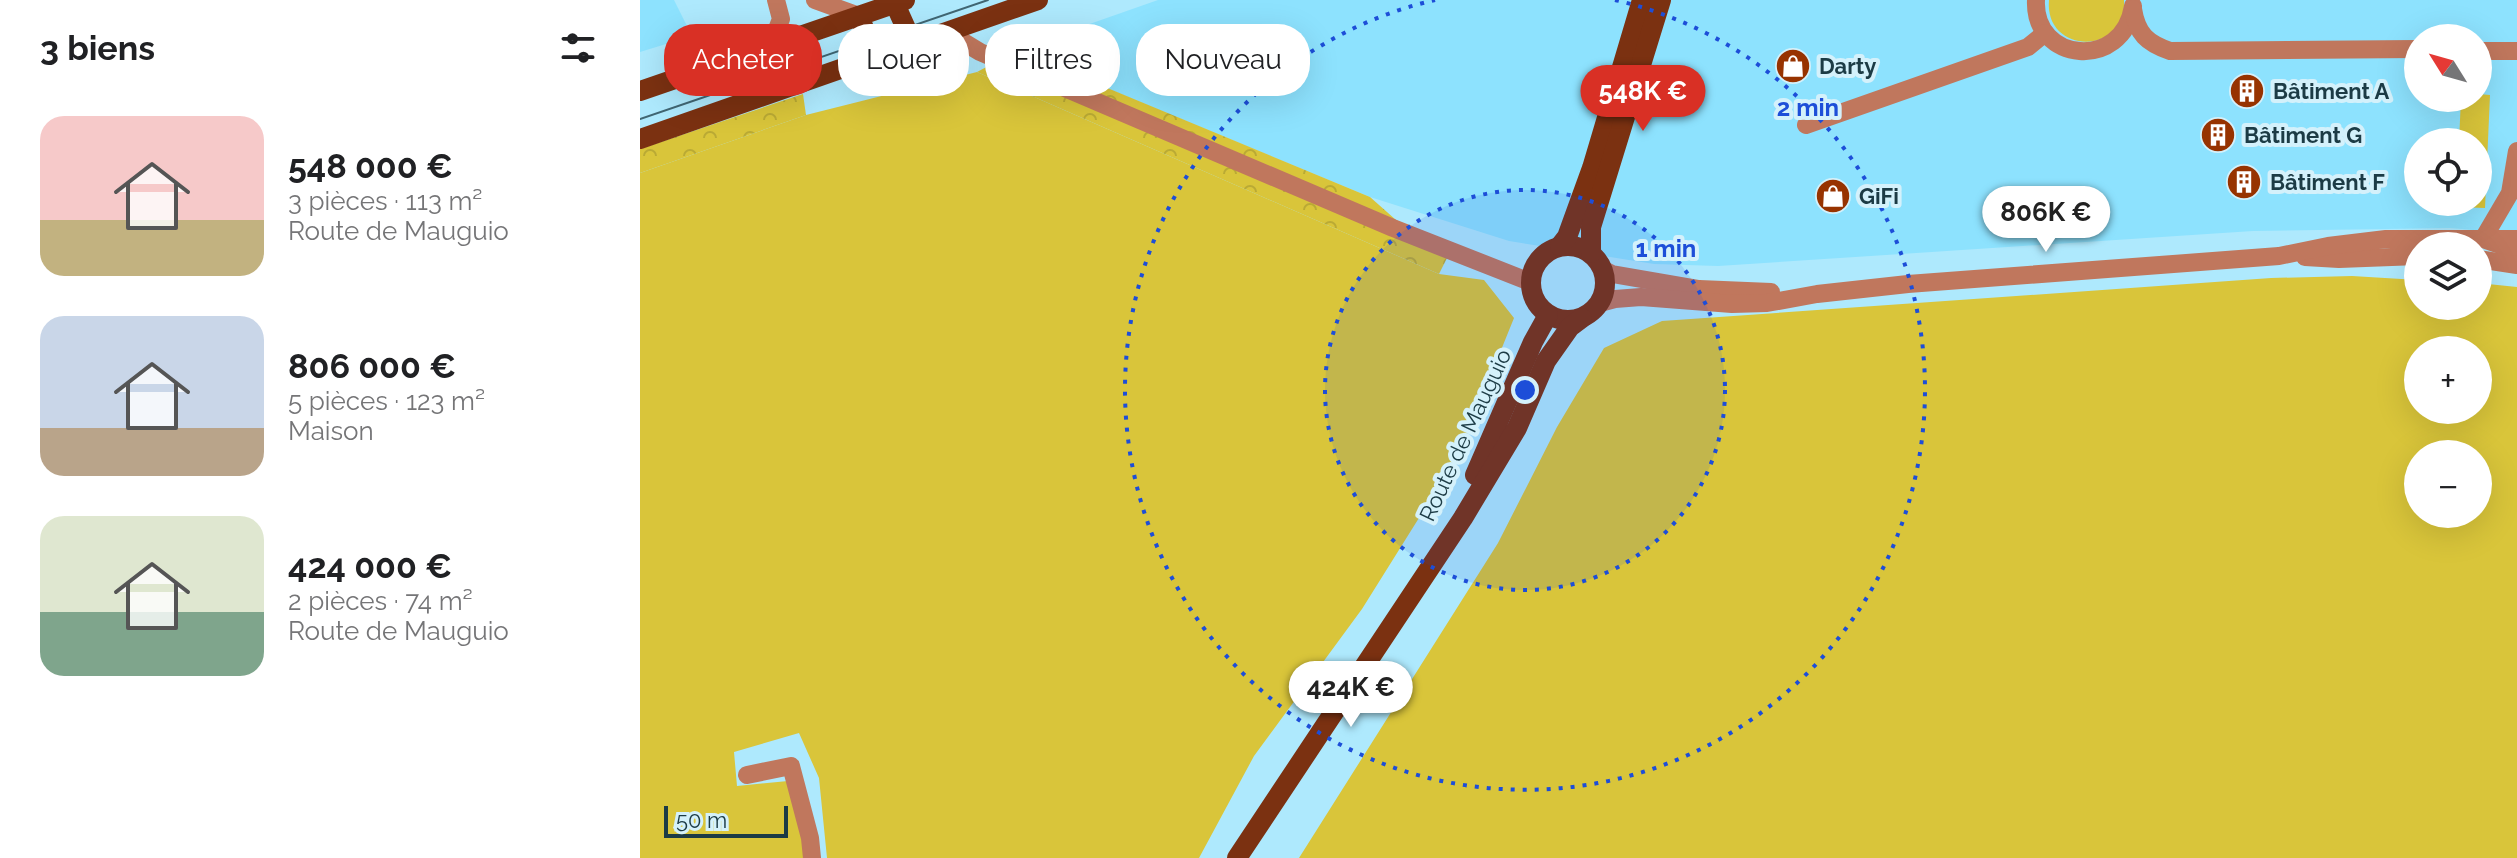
<!DOCTYPE html>
<html lang="fr">
<head>
<meta charset="utf-8">
<style>
	:root { --surface:#fff; --page:#f6f6f6; --text:#202124; --muted:#757577; --accent:#d93025 }
	body { margin:0; font-family:Raleway,sans-serif; background:var(--page); color:var(--text); height:100vh; display:flex; flex-direction:column; font-size:30px; white-space:nowrap }
	* { box-sizing:border-box; margin:0 }
	p { font-size:26px; color:var(--muted) }
	.icon { flex:none; width:44px; height:44px; fill:none; stroke:currentColor; stroke-width:2; stroke-linecap:round; stroke-linejoin:round }
	.map { position:relative; flex:1; overflow:hidden }
	.drawer { display:flex; flex-direction:column; background:var(--surface); width:640px }
	.drawer>* { flex:none }
	.hud { position:absolute; left:24px; top:24px; width:760px; height:72px; display:flex; gap:16px }
	.needle { width:52px; rotate:307deg }
	.buttons { position:absolute; left:1764px; top:24px; display:grid; gap:16px }
	.buttons a { display:grid; place-items:center; width:88px; height:88px; border-radius:50%; background:var(--surface); box-shadow:0 8px 32px #0002; font-size:40px }
	.scale { position:absolute; left:24px; bottom:20px; width:124px; box-sizing:border-box; padding-left:8px; border:4px solid #1c3b45; border-top:0; font-size:22px; line-height:28px; white-space:nowrap; color:#1c3b45; -webkit-text-stroke:6px #d4f1fb; paint-order:stroke }
	.price { position:absolute; translate:-50% -68px; padding:0 18px; border-radius:28px; background:#fff; color:#222; font-size:26px; line-height:52px; filter:drop-shadow(0 2px 4px #0008) }
	.price::after { content:''; position:absolute; left:50%; top:48px; width:24px; height:18px; margin-left:-12px; background:inherit; clip-path:polygon(0 0,100% 0,50% 100%) }
	.price.on { background:var(--accent); color:#fff }
	ul { padding:0; list-style:none }
	li { display:flex; align-items:center; gap:24px; height:200px; padding:0 40px }
	li span { display:grid; place-items:center; flex:none; width:224px; height:160px; border-radius:24px; color:#555 }
	li>.icon { margin-inline-start:auto }
	span .icon { width:96px; height:96px; fill:#fffc; stroke-width:1 }
	li b { font-size:34px }
	h2 { display:flex; justify-content:space-between; align-items:center; height:96px; padding:0 40px; font-size:34px }
	.tag { padding:0 28px; border-radius:32px; background:var(--surface); box-shadow:0 8px 32px #0002; font-size:28px; line-height:72px }
	.tag.on { background:var(--accent); color:#fff }
	main { display:flex; flex:1; min-height:0 }
	.map>svg:first-child { display:block }
	.built { fill:#8de2fe; fill-rule:evenodd }
	.green { fill:#d9c53a; fill-rule:evenodd }
	.forest { fill:url(#forest-crowns) }
	.lines { fill:none; stroke-linecap:round; stroke-linejoin:round }
	.minor { stroke:#c0775d; stroke-width:18 }
	.major { stroke:#7b3111; stroke-width:20 }
	.tram { stroke:#406673; stroke-width:2 }
	.ring { fill:none; stroke:#1d4ed8; stroke-width:4; stroke-dasharray:4 8 }
	.labels { text-anchor:middle; dominant-baseline:central; stroke-width:8; stroke-linejoin:round; paint-order:stroke }
	.poi-label { font-size:22px; font-weight:bold; fill:#1c3b45; stroke:#d4f1fb; text-anchor:start }
	.street-label { font-size:22px; fill:#1c3b45; stroke:#d4f1fb }
	.centre { fill:#1d4ed8; stroke:#d4f1fb; stroke-width:4 }
	.ring-label { font-size:24px; text-anchor:middle; font-weight:bold; fill:#1d4ed8; stroke:#d4f1fb; stroke-width:8; stroke-linejoin:round; paint-order:stroke }
</style>
</head>
<body>
<main>
<section class="drawer">
<h2>3 biens<svg class="icon" aria-label="filters" viewBox="0 0 24 24"><path d="M4 7h16M4 17h16"/><circle cx="9" cy="7" r="2"/><circle cx="15" cy="17" r="2"/></svg></h2>
<ul>
<li><span style="background:linear-gradient(#f6c9c9 65%,#c2b280 0)"><svg class="icon" aria-label="home" viewBox="0 0 24 24"><path d="M3 11l9-7 9 7M6 9v11h12V9"/></svg></span><div><b>548 000 €</b><p>3 pièces · 113 m²</p><p>Route de Mauguio</p></div></li>
<li><span style="background:linear-gradient(#c9d6e8 70%,#b9a48a 0)"><svg class="icon" aria-label="home" viewBox="0 0 24 24"><path d="M3 11l9-7 9 7M6 9v11h12V9"/></svg></span><div><b>806 000 €</b><p>5 pièces · 123 m²</p><p>Maison</p></div></li>
<li><span style="background:linear-gradient(#dfe7d0 60%,#7fa58c 0)"><svg class="icon" aria-label="home" viewBox="0 0 24 24"><path d="M3 11l9-7 9 7M6 9v11h12V9"/></svg></span><div><b>424 000 €</b><p>2 pièces · 74 m²</p><p>Route de Mauguio</p></div></li>
</ul>
</section>
<div class="map">
<svg width="1877" height="858" viewBox="0 0 1877 858">
	<defs>
		<pattern id="forest-crowns" width="20" height="18" patternUnits="userSpaceOnUse" patternTransform="scale(2)"><rect width="20" height="18" fill="#d9c53a"/><path d="M2 6a3 3 0 1 1 6 0M12 15a3 3 0 1 1 6 0" fill="none" stroke="#baaa34"/></pattern>
	</defs>
	<rect width="100%" height="100%" fill="#aee9fd"/>
	<!-- built -->
	<g class="built">
		<polygon points="0,0 34,0 52,36 0,52"/>
		<path d="M 518,0 L 1877,0 L 1877,234 L 1810,228 L 1613,231 L 1078,266 L 1014,264 L 869,241 L 730,197 L 435,75 L 384,47 ZM 1778,38 L 1838,38 L 1838,98 L 1778,98 ZM 1778,142 L 1838,142 L 1838,202 L 1778,202 Z"/>
	</g>
	<!-- green -->
	<g class="green">
		<path d="M 1409,0 L 1484,0 C 1487,56 1404,55 1409,0 Z"/>
		<polygon points="337,72 799,274 844,280 874,318 819,454 722,609 614,756 559,858 187,858 179,778 159,733 94,752 97,786 148,781 163,843 164,858 0,858 0,173 166,115"/>
		<polygon points="1838,94 1850,95 1845,208 1816,207 1816,202 1838,202 1838,142 1819,142 1821,98 1838,98"/>
		<path d="M 1712,276 L 1778,280 L 1778,306 L 1838,306 L 1838,283 L 1877,287 L 1877,858 L 659,858 L 858,543 L 917,427 L 964,348 L 1022,321 L 1631,278 ZM 1838,350 L 1838,410 L 1778,410 L 1778,350 ZM 1838,454 L 1838,514 L 1778,514 L 1778,454 Z"/>
	</g>
	<!-- forest -->
	<g class="forest">
		<polygon points="384,47 436,75 730,197 756,220 813,246 799,274 337,72"/>
		<polygon points="163,94 166,115 0,173 0,149"/>
	</g>
	<g class="lines">
		<!-- minor -->
		<g class="minor">
			<polyline points="175,0 219,16"/>
			<path d="M 1396,0 C 1393,63 1483,71 1493,6"/>
			<path d="M 1493,9 C 1497,34 1507,43 1530,51 L 1778,49"/>
			<polyline points="307,32 340,52 753,228 890,282"/>
			<polyline points="130,47 141,19 136,0"/>
			<polyline points="1838,51 1877,51"/>
			<polyline points="1166,125 1388,47 1405,33"/>
			<polyline points="1877,151 1870,193 1843,239 1866,247 1877,255"/>
			<polyline points="1665,257 1699,259 1778,256"/>
			<polyline points="1838,259 1877,265"/>
			<polyline points="962,269 972,274 1059,289 1131,292"/>
			<polyline points="960,303 975,299 1001,297 1092,304 1127,303 1177,294 1268,284 1639,256 1688,246 1746,239 1877,239"/>
			<polyline points="107,775 151,766 170,838 172,858"/>
		</g>
		<!-- major -->
		<g class="major">
			<polyline points="255,4 273,44"/>
			<polyline points="219,16 236,58"/>
			<polyline points="0,91 265,0"/>
			<polyline points="0,139 398,0"/>
			<circle cx="928" cy="283" r="37"/>
			<polyline points="920,246 927,237 952,168 1002,0"/>
			<polyline points="951,253 951,227 1021,0"/>
			<polyline points="835,475 893,342 908,315"/>
			<polyline points="597,858 823,518 877,428 906,361 930,327 942,318"/>
		</g>
		<!-- tram -->
		<polyline class="tram" points="0,119 348,0"/>
	</g>
	<!-- distance rings -->
	<circle cx="885" cy="390" r="200" fill="#1d4ed8" fill-opacity=".12"/>
	<g class="ring">
		<circle cx="885" cy="390" r="200"/>
		<path d="M975 0A400 400 0 1 1 795 0"/>
	</g>
	<!-- icons -->
	<defs>
		<g id="shop-disc" transform="scale(1.8)"><circle r="9.5" fill="#973300" stroke="#d4f1fb"/><path d="M-5-2.5h2.3a2.7 3.5 0 0 1 5.4 0H5L5.5 6h-11ZM-1.5-2.5h3a1.5 2.3 0 0 0-3 0Z" fill="#fff"/></g>
		<g id="building-disc" transform="scale(1.8)"><circle r="9.5" fill="#973300" stroke="#d4f1fb"/><path d="M-4-6H4V6H1V3H-1V6H-4ZM-2.5-4.3h1.7v1.8h-1.7ZM.8-4.3h1.7v1.8H.8ZM-2.5-1h1.7V.8h-1.7ZM.8-1h1.7V.8H.8Z" fill="#fff"/></g>
	</defs>
	<g fill-rule="evenodd">
		<use href="#shop-disc" x="1153" y="66"/>
		<use href="#building-disc" x="1607" y="91"/>
		<use href="#building-disc" x="1578" y="135"/>
		<use href="#building-disc" x="1604" y="182"/>
		<use href="#shop-disc" x="1193" y="196"/>
	</g>
	<g class="labels">
		<!-- poi labels -->
		<g class="poi-label">
			<text x="1179" y="66">Darty</text>
			<text x="1633" y="91">Bâtiment A</text>
			<text x="1604" y="135">Bâtiment G</text>
			<text x="1630" y="182">Bâtiment F</text>
			<text x="1219" y="196">GiFi</text>
		</g>
		<!-- street labels -->
		<g class="street-label">
			<text transform="translate(825 435) rotate(-65)">Route de Mauguio</text>
		</g>
	</g>
	<circle cx="885" cy="390" r="12" class="centre"/>
	<g class="ring-label">
		<text x="1168" y="116">2 min</text>
		<text x="1026" y="257">1 min</text>
	</g>
</svg>
<div class="buttons">
<a><svg class="needle" viewBox="-14 -14 28 28"><path d="M0-13l5 13h-10z" fill="#e53935"/><path d="M0 13l5-13h-10z" fill="#757577"/></svg></a>
<a><svg class="icon" aria-label="locate" viewBox="0 0 24 24"><circle cx="12" cy="12" r="6"/><path d="M12 2v4M12 18v4M2 12h4M18 12h4"/></svg></a>
<a><svg class="icon" aria-label="layers" viewBox="0 0 24 24"><path d="M12 4l9 5-9 5-9-5zM3 14l9 5 9-5"/></svg></a>
<a>+</a>
<a>−</a>
</div>
<div class="scale">50 m</div>
<b class="price on" style="left:1003px;top:133px">548K €</b>
<b class="price" style="left:1406px;top:254px">806K €</b>
<b class="price" style="left:711px;top:729px">424K €</b>
<div class="hud">
<a class="tag on">Acheter</a>
<a class="tag">Louer</a>
<a class="tag">Filtres</a>
<a class="tag">Nouveau</a>
</div>
</div>
</main>
</body>
</html>
